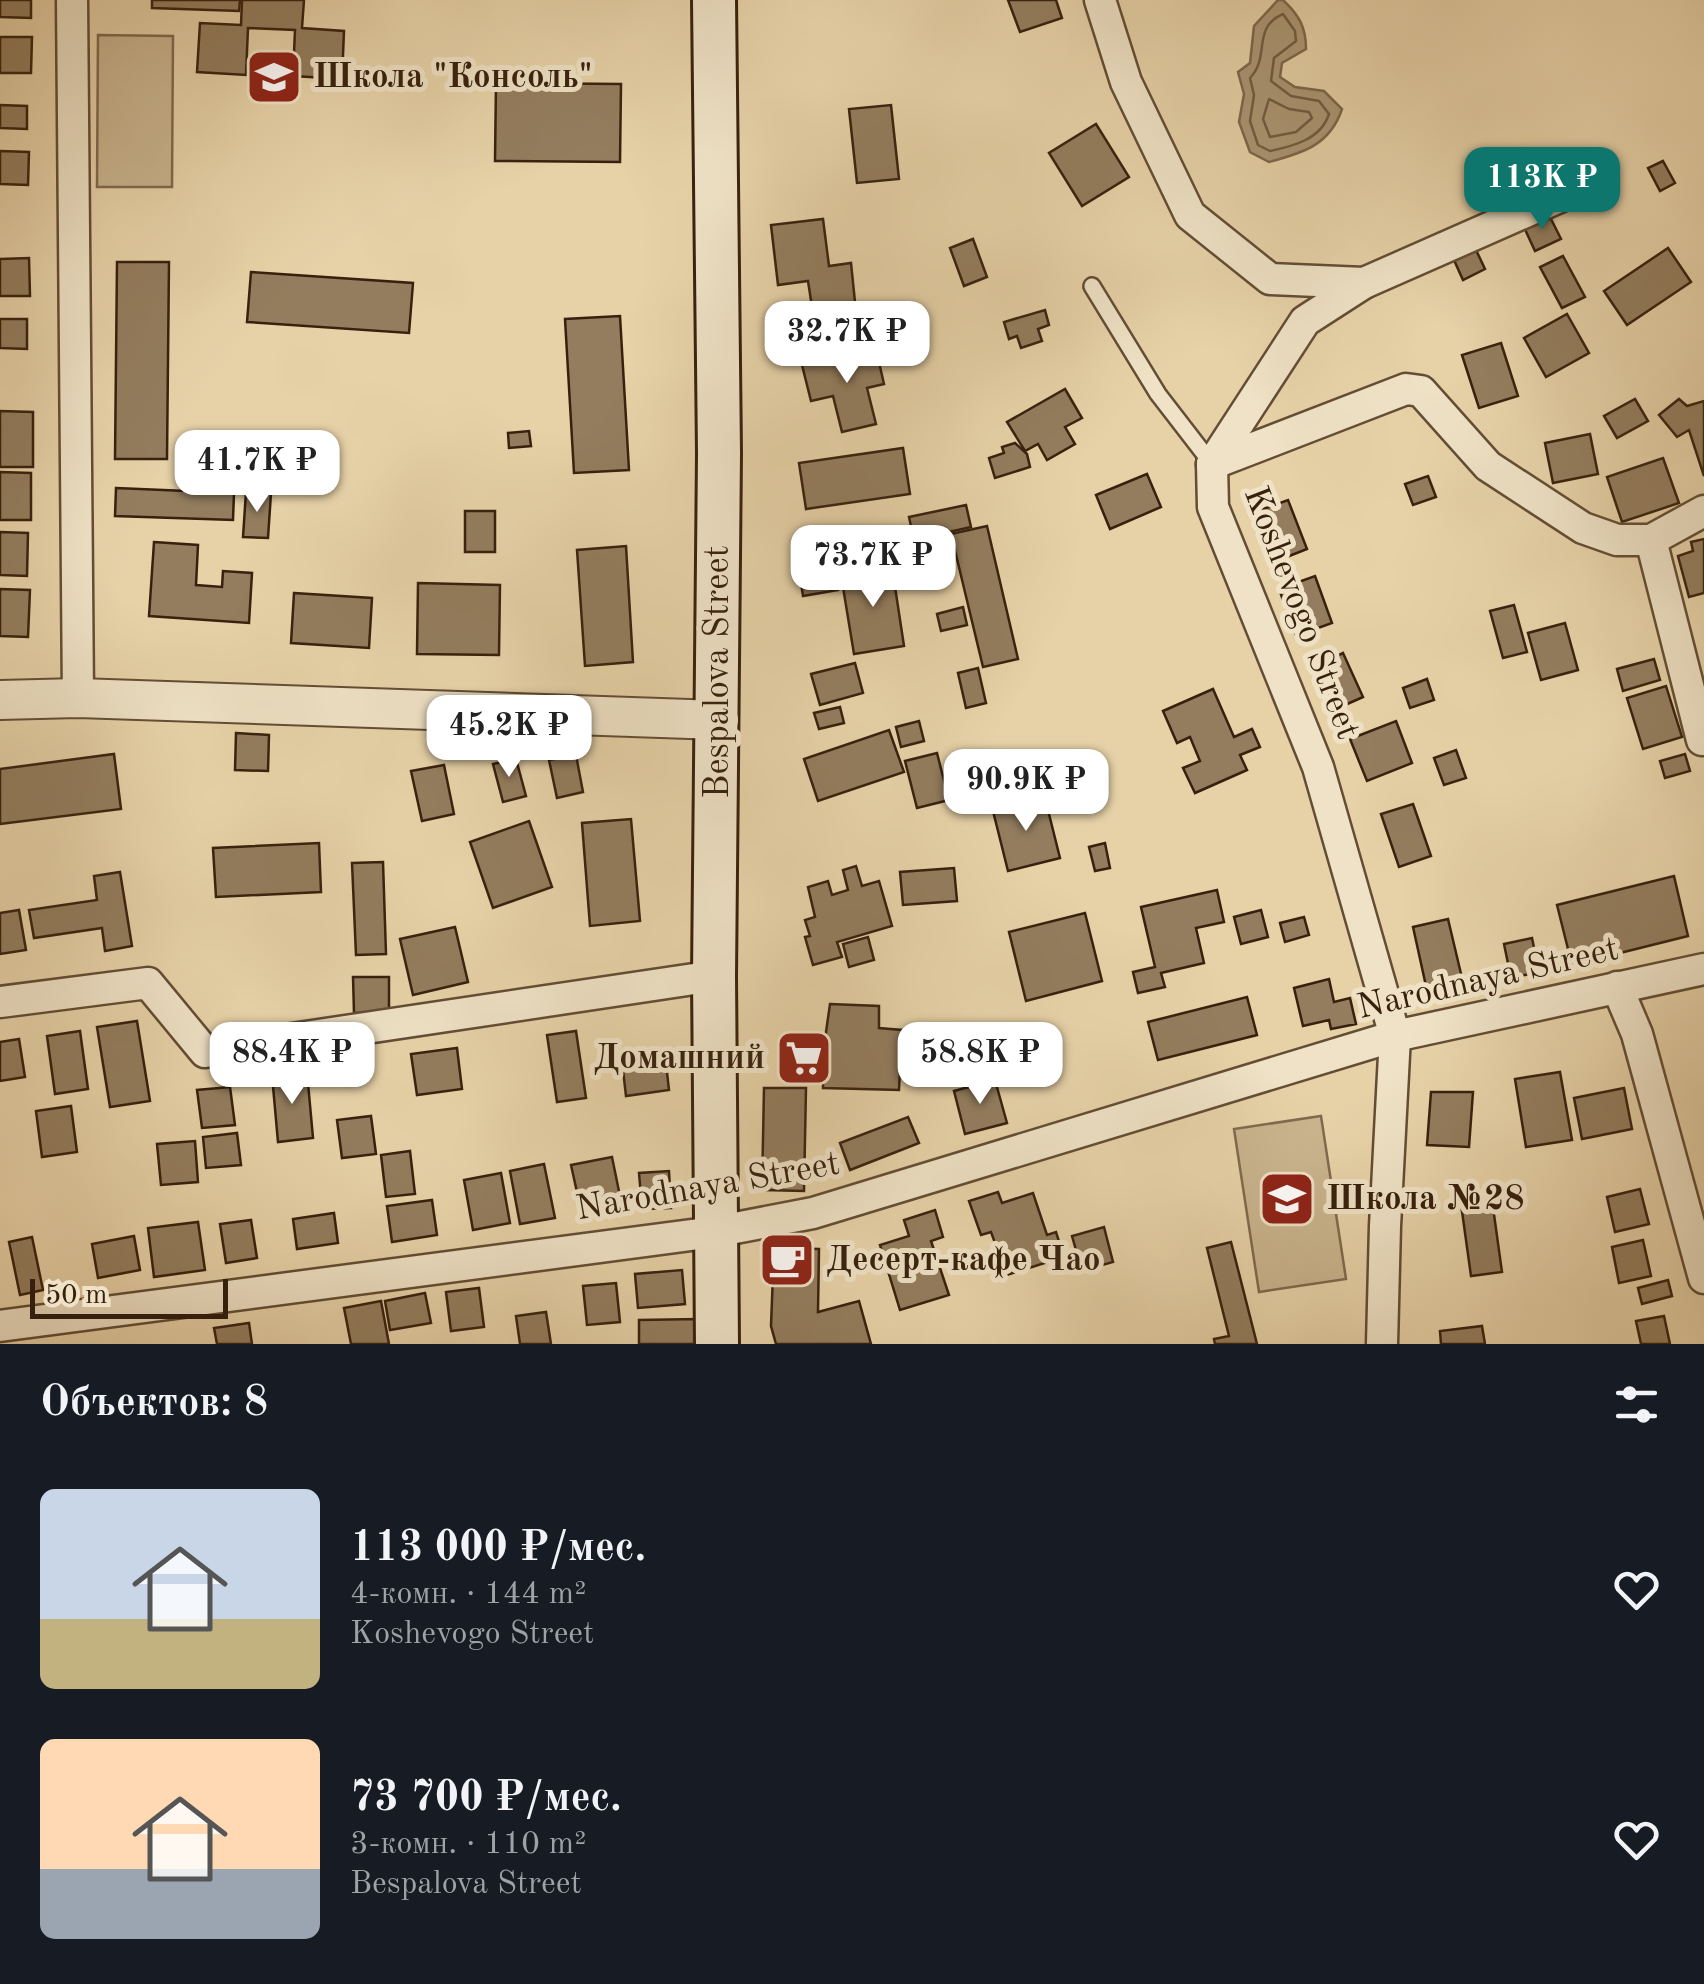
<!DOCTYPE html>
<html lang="ru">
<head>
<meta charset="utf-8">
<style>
	:root { --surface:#171b24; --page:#20242c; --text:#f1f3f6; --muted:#9ea1a6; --accent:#0f766e }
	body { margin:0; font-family:"Old Standard TT",serif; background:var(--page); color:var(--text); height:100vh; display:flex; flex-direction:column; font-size:38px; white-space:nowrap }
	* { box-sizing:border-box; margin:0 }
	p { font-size:32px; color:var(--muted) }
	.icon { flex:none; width:55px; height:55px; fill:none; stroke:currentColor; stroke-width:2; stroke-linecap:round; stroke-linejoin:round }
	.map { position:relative; height:1344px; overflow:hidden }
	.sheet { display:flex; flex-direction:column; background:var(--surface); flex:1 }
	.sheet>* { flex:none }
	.scale { position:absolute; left:30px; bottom:25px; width:198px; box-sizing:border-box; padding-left:10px; border:5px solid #37210e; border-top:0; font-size:28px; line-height:35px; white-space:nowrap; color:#37210e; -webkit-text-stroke:8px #efe2c6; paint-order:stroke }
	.price { position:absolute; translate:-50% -85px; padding:0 22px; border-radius:20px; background:#fff; color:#222; font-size:32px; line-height:65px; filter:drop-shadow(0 2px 5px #0008) }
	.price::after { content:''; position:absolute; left:50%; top:60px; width:30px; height:22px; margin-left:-15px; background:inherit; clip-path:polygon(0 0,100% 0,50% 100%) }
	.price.active { background:var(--accent); color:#fff }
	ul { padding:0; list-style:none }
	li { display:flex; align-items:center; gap:30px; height:250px; padding:0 40px }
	li span { display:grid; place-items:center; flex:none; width:280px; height:200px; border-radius:15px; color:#555 }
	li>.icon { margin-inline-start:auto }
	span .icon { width:120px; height:120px; fill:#fffc; stroke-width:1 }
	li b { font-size:42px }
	h2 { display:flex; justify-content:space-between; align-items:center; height:120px; padding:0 40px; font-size:42px }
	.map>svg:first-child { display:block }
	.green { fill:#c9b48e; stroke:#806a4e; stroke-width:2.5 }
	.water { fill:#ab9674; stroke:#7d674b; stroke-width:2.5 }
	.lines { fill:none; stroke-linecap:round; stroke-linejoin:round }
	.shore { stroke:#715c41; stroke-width:2.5 }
	.building { fill:#937d5e; stroke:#37210e; stroke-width:2.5 }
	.service-casing { stroke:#634d34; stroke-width:20 }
	.minor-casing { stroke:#634d34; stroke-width:35 }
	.tertiary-casing { stroke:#634d34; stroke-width:42 }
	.secondary-casing { stroke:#37210e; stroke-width:48 }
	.service { stroke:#efe2c6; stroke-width:15 }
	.minor { stroke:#efe2c6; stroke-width:30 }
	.tertiary { stroke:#efe2c6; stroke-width:38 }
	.secondary { stroke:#efe2c6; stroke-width:42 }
	.labels { text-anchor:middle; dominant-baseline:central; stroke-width:10; stroke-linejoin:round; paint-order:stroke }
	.poi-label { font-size:35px; font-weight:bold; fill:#37210e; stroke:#efe2c6; text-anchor:start }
	.street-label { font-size:35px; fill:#37210e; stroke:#efe2c6 }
</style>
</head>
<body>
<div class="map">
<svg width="1704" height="1344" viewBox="0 0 1704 1344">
	<rect width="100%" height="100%" fill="#e7d2a8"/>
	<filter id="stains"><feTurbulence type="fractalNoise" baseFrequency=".002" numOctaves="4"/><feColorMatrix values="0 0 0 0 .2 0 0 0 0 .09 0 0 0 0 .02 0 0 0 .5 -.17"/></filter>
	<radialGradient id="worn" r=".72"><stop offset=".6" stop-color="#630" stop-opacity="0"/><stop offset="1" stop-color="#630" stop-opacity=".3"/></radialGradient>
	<!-- green -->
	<g class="green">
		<polygon points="98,35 173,36 172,187 97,187"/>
		<polygon points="1321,1116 1346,1279 1259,1292 1234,1129"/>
	</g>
	<!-- water -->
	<path class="water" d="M 1278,0 L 1283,0 C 1299,15 1306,27 1306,49 L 1282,63 L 1280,77 L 1295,87 L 1324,91 L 1342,109 C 1330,145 1303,153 1269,162 L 1250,152 L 1239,122 L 1244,94 L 1238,72 L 1250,63 L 1254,26 Z"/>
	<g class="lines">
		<!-- shore -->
		<g class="shore">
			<path d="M 1283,14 L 1295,31 L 1296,41 L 1274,58 L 1271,81 L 1291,96 L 1319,101 L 1329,114 C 1321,139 1294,146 1270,151 L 1258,145 L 1250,121 L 1254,95 L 1250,78 C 1271,56 1251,28 1283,14 Z"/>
			<polygon points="1269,99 1289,109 1309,112 1312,118 1296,132 1270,137 1263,119"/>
		</g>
	</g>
	<!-- building -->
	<g class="building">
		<polygon points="0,0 31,0 31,18 0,17"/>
		<polygon points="152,0 240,0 239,11 152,8"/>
		<polygon points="242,0 304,0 302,28 344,31 342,79 293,76 295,30 248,28 246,75 197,72 200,23 241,25"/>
		<polygon points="1008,0 1056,0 1062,18 1020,32"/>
		<polygon points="0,37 32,37 31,73 0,73"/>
		<polygon points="496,83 621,84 620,162 495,161"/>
		<polygon points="0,105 27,106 27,129 0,128"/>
		<polygon points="891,105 899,179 857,183 849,109"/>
		<polygon points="1096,124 1129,177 1082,206 1049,153"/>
		<polygon points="0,151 29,152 28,185 0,184"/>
		<polygon points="1663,161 1675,183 1660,191 1648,168"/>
		<polygon points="1548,213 1561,239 1535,251 1523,225"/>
		<polygon points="823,219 829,266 851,263 855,302 812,307 808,281 778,285 771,225"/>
		<polygon points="973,239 987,277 964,286 950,248"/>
		<polygon points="1668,248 1691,282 1627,325 1604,291"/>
		<polygon points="1476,250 1485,269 1463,280 1454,260"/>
		<polygon points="1563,256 1585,297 1562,308 1540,267"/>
		<polygon points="29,258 30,296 0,296 0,259"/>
		<polygon points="117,262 169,262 167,459 115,459"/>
		<polygon points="251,272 413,283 409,333 247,322"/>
		<polygon points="1045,310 1049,325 1038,329 1042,341 1021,348 1017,336 1009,339 1004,322"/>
		<polygon points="1567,314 1589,353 1546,377 1524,338"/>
		<polygon points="620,316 629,470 574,473 565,319"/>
		<polygon points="0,319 27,319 27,349 0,348"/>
		<polygon points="1501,343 1518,396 1479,408 1462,355"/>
		<polygon points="876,349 884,384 867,388 876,424 842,432 833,396 811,401 802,365"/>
		<polygon points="1065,389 1082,418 1065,427 1075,444 1047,460 1038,444 1025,451 1007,422"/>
		<polygon points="1635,399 1648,421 1617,438 1604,416"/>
		<polygon points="1679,399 1687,406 1704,401 1704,476 1689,430 1677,437 1659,415"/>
		<polygon points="0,411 33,412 33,467 0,467"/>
		<polygon points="529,431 531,446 509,448 508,433"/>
		<polygon points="1590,434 1598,474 1553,483 1545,443"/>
		<polygon points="1015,443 1027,454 1030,467 995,478 989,458 1004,453 1002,447"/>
		<polygon points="903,448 910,494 806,509 799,463"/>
		<polygon points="1663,458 1679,503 1622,522 1607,477"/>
		<polygon points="0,472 31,473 31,520 0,520"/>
		<polygon points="1147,474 1161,507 1110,529 1096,495"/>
		<polygon points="1428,476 1436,497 1413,505 1405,484"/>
		<polygon points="116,488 234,493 233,520 115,516"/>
		<polygon points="246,492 271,493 268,538 243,537"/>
		<polygon points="1288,500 1307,549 1274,562 1255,512"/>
		<polygon points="966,505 971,527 914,540 909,517"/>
		<rect x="465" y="511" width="30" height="41"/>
		<polygon points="987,526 1018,659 983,667 951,534"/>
		<polygon points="0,532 28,533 27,576 0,575"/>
		<polygon points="1704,539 1704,593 1689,597 1678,556 1693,551 1691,542"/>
		<polygon points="154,542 198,545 196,585 222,587 223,571 252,573 249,623 149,616"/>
		<polygon points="626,546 633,662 585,666 577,550"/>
		<polygon points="892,567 904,646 854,654 841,575"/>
		<polygon points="835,569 838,590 803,596 800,576"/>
		<polygon points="1315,576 1332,623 1296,636 1279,589"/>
		<polygon points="418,583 500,585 499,655 417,654"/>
		<polygon points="0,589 30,590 28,637 0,636"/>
		<polygon points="294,593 372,598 369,648 291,643"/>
		<polygon points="1514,605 1527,652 1503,658 1490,611"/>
		<polygon points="963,607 967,625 941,631 937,614"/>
		<polygon points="1565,623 1578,670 1541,680 1528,633"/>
		<polygon points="1343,653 1363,697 1336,709 1316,666"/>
		<polygon points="1654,659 1660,680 1623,691 1617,669"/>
		<polygon points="855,663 863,693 820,705 811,674"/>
		<polygon points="978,668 986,703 966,708 958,673"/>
		<polygon points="1427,679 1434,700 1410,708 1403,688"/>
		<polygon points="1666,686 1682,737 1643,749 1627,698"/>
		<polygon points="1213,689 1234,737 1252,729 1260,747 1240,755 1247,770 1195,793 1183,768 1200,761 1190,737 1177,743 1163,711"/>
		<polygon points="840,707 844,723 819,729 814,713"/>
		<polygon points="919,721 924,741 901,747 896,727"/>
		<polygon points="1396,721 1412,763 1367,781 1350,739"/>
		<polygon points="889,730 904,772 818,801 804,759"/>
		<polygon points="236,733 269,735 268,771 235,770"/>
		<polygon points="1456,750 1466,778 1444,785 1434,758"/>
		<polygon points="937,753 949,800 917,808 905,761"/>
		<polygon points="114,754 121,809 0,824 0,769"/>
		<polygon points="1685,754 1690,771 1665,778 1660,761"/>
		<polygon points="576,755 583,792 557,798 549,760"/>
		<polygon points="516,759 526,796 503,802 493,764"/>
		<polygon points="444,765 454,814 422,821 411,771"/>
		<polygon points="1045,798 1060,858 1008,871 993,811"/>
		<polygon points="1413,804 1431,856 1399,867 1381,814"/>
		<polygon points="631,819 640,921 590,926 582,823"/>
		<polygon points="529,821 552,887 493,908 470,842"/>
		<polygon points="319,843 321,892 216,897 213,848"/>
		<polygon points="1105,843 1110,868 1095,871 1089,847"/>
		<polygon points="383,862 386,954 356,955 352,863"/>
		<polygon points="856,866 862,886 879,881 892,926 837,942 842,957 813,965 805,937 810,936 805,920 815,917 808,887 828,881 832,895 848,890 843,870"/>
		<polygon points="954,868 957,901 903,905 900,872"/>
		<polygon points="120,872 132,946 105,951 102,928 34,938 29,910 97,900 94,876"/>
		<polygon points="1674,876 1688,936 1572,965 1557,905"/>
		<polygon points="1217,890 1224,922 1196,928 1204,963 1161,973 1165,987 1138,993 1133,972 1155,967 1141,907"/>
		<polygon points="19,910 26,950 0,954 0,913"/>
		<polygon points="1261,910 1268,937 1241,944 1234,917"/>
		<polygon points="1085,913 1102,981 1026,1001 1009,932"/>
		<polygon points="1304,917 1309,935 1285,942 1280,923"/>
		<polygon points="1448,919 1462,978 1426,986 1413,927"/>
		<polygon points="455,927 468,982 413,995 400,939"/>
		<polygon points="868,937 874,960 849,967 843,944"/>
		<polygon points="1532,938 1539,972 1511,978 1504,944"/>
		<polygon points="353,977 389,977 389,1013 354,1013"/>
		<polygon points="1329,979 1334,1002 1350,998 1356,1024 1331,1029 1329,1020 1303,1026 1294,988"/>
		<polygon points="1247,997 1257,1035 1158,1060 1148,1022"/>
		<polygon points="830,1004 879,1006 879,1028 902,1030 899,1090 823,1088 823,1077 789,1076 790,1038 825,1039"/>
		<polygon points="137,1021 150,1101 110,1107 97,1027"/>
		<polygon points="80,1031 88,1089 55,1094 47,1036"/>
		<polygon points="576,1031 586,1098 557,1102 547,1035"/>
		<polygon points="19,1039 25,1077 0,1081 0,1042"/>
		<polygon points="457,1048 462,1089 417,1095 411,1054"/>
		<polygon points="665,1055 669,1090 626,1096 622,1061"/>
		<polygon points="307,1072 313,1138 278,1142 272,1075"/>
		<polygon points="1560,1072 1572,1140 1526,1147 1515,1079"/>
		<polygon points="995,1080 1007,1123 965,1134 954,1091"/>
		<polygon points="230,1087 235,1125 202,1128 197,1090"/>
		<polygon points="764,1088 806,1088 804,1191 762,1190"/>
		<polygon points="1624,1088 1632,1129 1582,1139 1574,1098"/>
		<polygon points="1431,1092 1473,1092 1469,1147 1427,1145"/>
		<polygon points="71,1106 77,1152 42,1157 36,1111"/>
		<polygon points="371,1116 376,1154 342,1158 337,1120"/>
		<polygon points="908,1117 919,1143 850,1170 840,1143"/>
		<polygon points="237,1133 241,1165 206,1168 203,1137"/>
		<polygon points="195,1141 198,1182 161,1185 157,1144"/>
		<polygon points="410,1151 415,1194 386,1197 381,1155"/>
		<polygon points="612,1157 622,1206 582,1215 571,1165"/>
		<polygon points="544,1164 555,1218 520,1224 510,1171"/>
		<polygon points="669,1171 671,1208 642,1209 639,1173"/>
		<polygon points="501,1173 510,1223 473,1230 464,1180"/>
		<polygon points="1640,1189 1649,1224 1615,1232 1607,1197"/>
		<polygon points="998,1192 1002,1203 1033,1193 1047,1235 1056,1232 1064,1257 994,1279 986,1255 998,1251 991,1232 981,1235 969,1201"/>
		<polygon points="432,1200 437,1235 392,1242 387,1206"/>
		<polygon points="1492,1200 1502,1272 1471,1276 1461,1204"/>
		<polygon points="935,1210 943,1237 931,1241 949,1295 900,1310 880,1245 909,1236 904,1220"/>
		<polygon points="334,1213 338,1243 297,1249 293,1219"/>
		<polygon points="251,1220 257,1258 226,1263 220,1224"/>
		<polygon points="198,1222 205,1270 154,1277 148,1228"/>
		<polygon points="1104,1227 1113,1262 1082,1271 1072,1236"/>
		<polygon points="134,1236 140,1270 98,1278 92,1244"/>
		<polygon points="32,1237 43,1290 20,1295 9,1242"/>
		<polygon points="1643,1240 1651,1276 1619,1283 1612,1247"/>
		<polygon points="1231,1242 1257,1344 1215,1344 1214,1339 1229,1336 1207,1248"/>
		<polygon points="774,1248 819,1249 818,1312 859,1301 871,1344 776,1344 771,1326"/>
		<polygon points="682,1270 685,1304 638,1308 635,1274"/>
		<polygon points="1668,1280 1672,1296 1642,1304 1638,1288"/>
		<polygon points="616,1283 620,1322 587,1325 583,1286"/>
		<polygon points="479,1288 484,1327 451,1331 446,1292"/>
		<polygon points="425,1293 431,1323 390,1330 385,1301"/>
		<polygon points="381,1301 389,1344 351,1344 344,1308"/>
		<polygon points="546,1312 551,1344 520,1344 516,1316"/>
		<polygon points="1664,1316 1670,1344 1641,1344 1636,1321"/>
		<polygon points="698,1319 699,1344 639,1344 639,1320"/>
		<polygon points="249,1323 252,1344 217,1344 214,1328"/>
		<polygon points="1482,1326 1485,1344 1441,1344 1440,1331"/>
	</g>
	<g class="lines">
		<!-- service casing -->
		<g class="service-casing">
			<polyline id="service" points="1092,286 1158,394 1212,464"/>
		</g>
		<!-- minor casing -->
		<g class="minor-casing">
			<g id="minor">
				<polyline points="72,0 78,698"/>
				<polyline points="1100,0 1126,82 1190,215 1270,279 1364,283"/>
				<polyline points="1212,464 1305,321 1364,283 1564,195"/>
				<polyline points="1651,540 1702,740"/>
				<polyline points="1617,987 1637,1034 1704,1278"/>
				<polyline points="0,1002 148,983 205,1052 714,976"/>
				<polyline points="0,1326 714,1232 813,1213 1395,1036 1704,969"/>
				<polyline points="1382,1344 1385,1226 1395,1036 1318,767 1213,507 1212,464 1406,389 1421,391 1488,466 1583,528 1617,540 1651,540 1704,511"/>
			</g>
		</g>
		<!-- tertiary casing -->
		<g class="tertiary-casing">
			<polyline id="tertiary" points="0,700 78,698 719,720"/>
		</g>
		<!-- secondary casing -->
		<g class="secondary-casing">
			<polyline id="secondary" points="714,0 719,453 714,976 717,1344"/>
		</g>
		<!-- service -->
		<use href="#service" class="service"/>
		<!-- minor -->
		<use href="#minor" class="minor"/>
		<!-- tertiary -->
		<use href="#tertiary" class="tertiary"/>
		<!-- secondary -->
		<use href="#secondary" class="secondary"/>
	</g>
	<!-- icons -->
	<defs>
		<g id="school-square" transform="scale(2.875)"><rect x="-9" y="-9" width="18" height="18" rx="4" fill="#8f2418" stroke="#efe2c6"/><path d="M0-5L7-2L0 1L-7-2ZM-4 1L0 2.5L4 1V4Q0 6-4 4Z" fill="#fff"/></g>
		<g id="supermarket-square" transform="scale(2.875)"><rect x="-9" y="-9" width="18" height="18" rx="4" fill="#8f2418" stroke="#efe2c6"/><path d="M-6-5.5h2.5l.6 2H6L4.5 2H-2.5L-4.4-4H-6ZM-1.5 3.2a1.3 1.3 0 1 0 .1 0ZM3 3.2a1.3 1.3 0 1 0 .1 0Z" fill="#fff"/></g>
		<g id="cafe-square" transform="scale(2.875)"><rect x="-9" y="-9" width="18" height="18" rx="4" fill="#8f2418" stroke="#efe2c6"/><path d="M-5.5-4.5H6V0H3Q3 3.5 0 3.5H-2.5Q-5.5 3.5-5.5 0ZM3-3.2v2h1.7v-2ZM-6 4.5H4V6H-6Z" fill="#fff"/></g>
	</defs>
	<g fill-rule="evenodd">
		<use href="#school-square" x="274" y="77"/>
		<use href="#supermarket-square" x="804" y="1058"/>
		<use href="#school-square" x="1287" y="1199"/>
		<use href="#cafe-square" x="787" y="1260"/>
	</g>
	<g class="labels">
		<!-- poi labels -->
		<g class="poi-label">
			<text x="313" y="77">Школа "Консоль"</text>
			<text x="765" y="1058" text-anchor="end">Домашний</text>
			<text x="1326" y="1199">Школа №28</text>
			<text x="826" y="1260">Десерт-кафе Чао</text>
		</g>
		<!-- street labels -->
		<g class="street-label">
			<text transform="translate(1301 613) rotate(69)">Koshevogo Street</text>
			<text transform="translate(718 672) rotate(-90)">Bespalova Street</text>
			<text transform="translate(1488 979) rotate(-13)">Narodnaya Street</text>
			<text transform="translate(708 1187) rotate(-10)">Narodnaya Street</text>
		</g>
	</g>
	<rect width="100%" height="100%" filter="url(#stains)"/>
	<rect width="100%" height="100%" fill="url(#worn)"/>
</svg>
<div class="scale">50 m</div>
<b class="price active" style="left:1542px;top:232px">113K ₽</b>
<b class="price" style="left:847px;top:386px">32.7K ₽</b>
<b class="price" style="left:257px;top:515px">41.7K ₽</b>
<b class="price" style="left:873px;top:610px">73.7K ₽</b>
<b class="price" style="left:509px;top:780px">45.2K ₽</b>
<b class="price" style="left:1026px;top:834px">90.9K ₽</b>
<b class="price" style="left:292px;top:1107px">88.4K ₽</b>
<b class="price" style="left:980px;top:1107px">58.8K ₽</b>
</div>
<section class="sheet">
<h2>Объектов: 8<svg class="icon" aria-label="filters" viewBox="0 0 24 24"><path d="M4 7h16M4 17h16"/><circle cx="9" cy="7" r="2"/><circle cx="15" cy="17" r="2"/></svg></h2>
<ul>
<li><span style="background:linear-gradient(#c9d6e8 65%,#c2b280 0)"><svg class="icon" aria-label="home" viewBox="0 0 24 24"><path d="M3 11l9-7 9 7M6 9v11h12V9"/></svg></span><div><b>113 000 ₽/мес.</b><p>4-комн. · 144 m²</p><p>Koshevogo Street</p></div><svg class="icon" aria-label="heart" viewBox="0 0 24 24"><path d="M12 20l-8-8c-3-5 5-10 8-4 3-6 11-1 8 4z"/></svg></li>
<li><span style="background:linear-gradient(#ffd9b3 65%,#9aa5b1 0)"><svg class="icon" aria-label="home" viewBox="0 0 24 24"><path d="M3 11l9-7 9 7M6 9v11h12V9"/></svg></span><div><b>73 700 ₽/мес.</b><p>3-комн. · 110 m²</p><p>Bespalova Street</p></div><svg class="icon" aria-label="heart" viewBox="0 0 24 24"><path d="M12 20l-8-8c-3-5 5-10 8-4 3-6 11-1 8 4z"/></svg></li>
</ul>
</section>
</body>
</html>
